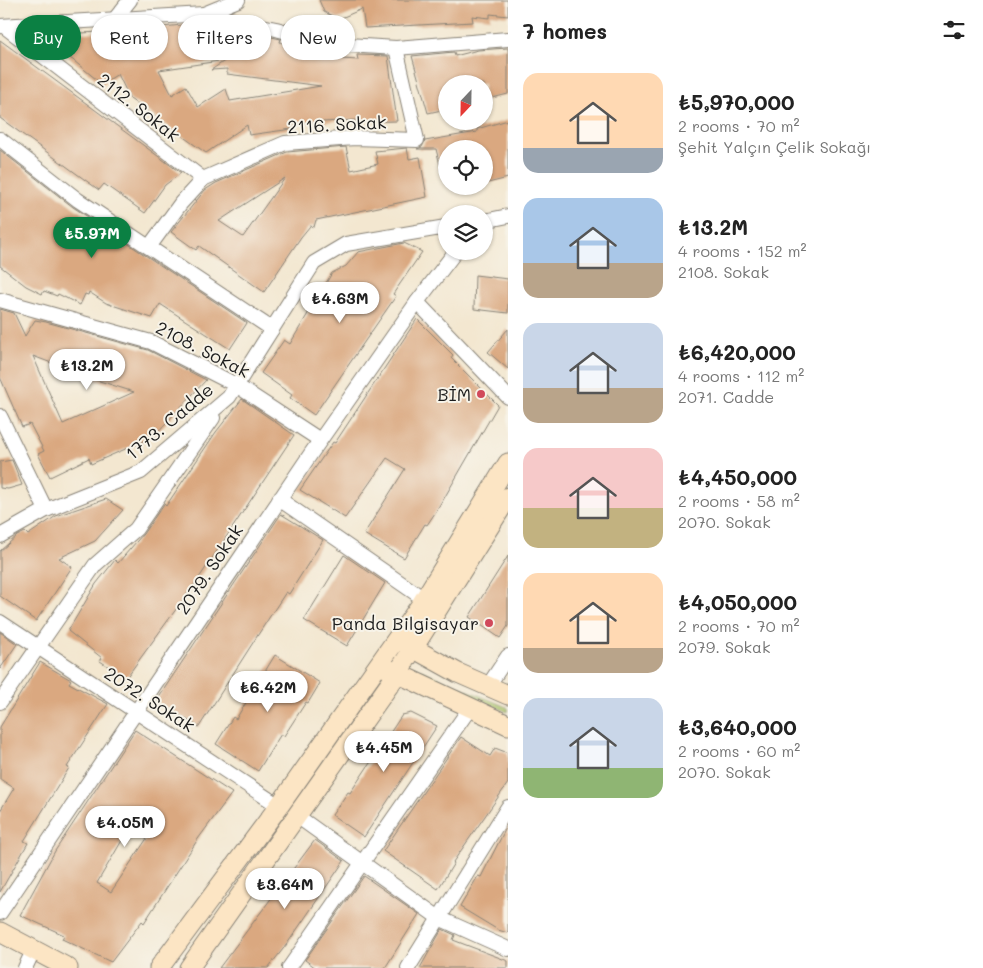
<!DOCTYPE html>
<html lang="en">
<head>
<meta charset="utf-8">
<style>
	:root { --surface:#fff; --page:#f6f6f6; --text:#222; --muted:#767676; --accent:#0b8043 }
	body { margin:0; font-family:Mali,sans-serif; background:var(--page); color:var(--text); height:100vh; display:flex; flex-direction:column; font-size:19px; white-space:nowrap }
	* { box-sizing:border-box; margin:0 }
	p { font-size:16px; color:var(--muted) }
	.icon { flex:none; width:28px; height:28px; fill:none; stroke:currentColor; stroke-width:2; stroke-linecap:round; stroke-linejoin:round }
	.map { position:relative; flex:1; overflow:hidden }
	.sheet { display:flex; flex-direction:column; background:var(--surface); width:475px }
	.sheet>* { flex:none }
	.hud { position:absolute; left:15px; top:15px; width:418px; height:45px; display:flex; gap:10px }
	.needle { width:32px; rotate:202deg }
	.fabs { position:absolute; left:438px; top:75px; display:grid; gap:10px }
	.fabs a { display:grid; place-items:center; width:55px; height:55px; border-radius:50%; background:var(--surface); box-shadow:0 1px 4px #0004; font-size:25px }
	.price { position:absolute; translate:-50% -42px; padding:0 11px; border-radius:18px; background:#fff; color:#222; font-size:16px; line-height:32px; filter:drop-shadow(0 1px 2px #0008) }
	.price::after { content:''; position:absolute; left:50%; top:30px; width:15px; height:11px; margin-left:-8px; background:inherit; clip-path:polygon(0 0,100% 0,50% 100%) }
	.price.current { background:var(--accent); color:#fff }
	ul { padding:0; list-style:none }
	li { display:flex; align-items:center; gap:15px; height:125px; padding:0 15px }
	li span { display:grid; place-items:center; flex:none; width:140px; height:100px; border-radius:15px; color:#555 }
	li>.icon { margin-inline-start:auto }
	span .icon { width:60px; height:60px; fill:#fffc; stroke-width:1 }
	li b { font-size:21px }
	h2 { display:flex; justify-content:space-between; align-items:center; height:60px; padding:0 15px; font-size:21px }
	.tag { padding:0 18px; border-radius:22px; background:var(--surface); box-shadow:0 1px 4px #0004; font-size:18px; line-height:45px }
	.tag.current { background:var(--accent); color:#fff }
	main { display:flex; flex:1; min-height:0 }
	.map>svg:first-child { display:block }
	.green { fill:#bcd479; stroke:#6c784a }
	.building { fill:#daa880; fill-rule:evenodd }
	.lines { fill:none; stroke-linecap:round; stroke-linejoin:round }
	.street-casing { stroke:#888276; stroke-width:16 }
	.secondary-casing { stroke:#888276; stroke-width:21 }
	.street { stroke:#fff; stroke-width:14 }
	.secondary { stroke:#fce5c4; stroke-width:19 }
	.poi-dot { fill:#d1495b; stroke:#f7f3e8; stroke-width:2 }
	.labels { text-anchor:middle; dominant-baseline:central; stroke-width:4; stroke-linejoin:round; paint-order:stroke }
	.street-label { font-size:18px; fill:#1c1c1c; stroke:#f7f3e8 }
	.poi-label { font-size:18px; fill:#1c1c1c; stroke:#f7f3e8; text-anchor:end }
</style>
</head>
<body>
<main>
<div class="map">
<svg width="508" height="968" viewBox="0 0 508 968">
	<rect width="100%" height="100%" fill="#f7f3e8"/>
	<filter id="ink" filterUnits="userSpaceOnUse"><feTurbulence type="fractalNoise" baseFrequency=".02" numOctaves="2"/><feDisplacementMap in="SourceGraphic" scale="10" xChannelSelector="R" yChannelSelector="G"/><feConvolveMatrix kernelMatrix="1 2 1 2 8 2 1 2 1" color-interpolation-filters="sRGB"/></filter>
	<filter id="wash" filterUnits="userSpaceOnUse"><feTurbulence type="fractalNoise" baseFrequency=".0096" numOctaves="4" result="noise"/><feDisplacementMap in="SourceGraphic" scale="20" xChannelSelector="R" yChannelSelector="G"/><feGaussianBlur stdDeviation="1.12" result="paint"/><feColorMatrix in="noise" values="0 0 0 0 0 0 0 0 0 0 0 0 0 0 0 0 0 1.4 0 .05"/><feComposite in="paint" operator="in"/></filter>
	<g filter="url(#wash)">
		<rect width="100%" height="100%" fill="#f3e7d0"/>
		<!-- green -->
		<polygon class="green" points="415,668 508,708 508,712 414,670"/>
		<g id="blocks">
			<!-- building -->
			<g class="building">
				<polygon points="319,0 508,0 508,16 490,14 490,18 472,16 473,22 365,28 362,9 339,19 324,12"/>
				<path d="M 203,23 L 281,39 L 280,42 L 309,50 L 309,57 L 358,60 L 357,55 L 388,56 L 397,121 L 356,122 L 356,120 L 291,124 L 292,129 L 249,135 L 247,125 L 206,153 L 130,99 L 118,74 L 102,84 L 57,47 L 55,41 L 61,34 L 120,31 ZM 226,60 L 211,70 L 227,69 L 227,74 L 321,86 L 230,101 L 226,89 L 198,107 L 186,86 L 172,95 L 159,70 Z"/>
				<polygon points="0,40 181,173 165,185 145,213 104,184 99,190 0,118"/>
				<polygon points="508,48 508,94 484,100 484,84 446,84 446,109 428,113 412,56 454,52 455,56 478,50"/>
				<polygon points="508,120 508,178 484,184 484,149 446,149 446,172 442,173 436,149 417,149 422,147 425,141 477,132 477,129"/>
				<path d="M 346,147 L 351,170 L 378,164 L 375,151 L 407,148 L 409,159 L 420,157 L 427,197 L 316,220 L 314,227 L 310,226 L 301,237 L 264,292 L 199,246 L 196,250 L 171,232 L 205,190 L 216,183 L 287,152 ZM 285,178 L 243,237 L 219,221 Z"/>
				<polygon points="0,150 73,207 247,323 230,349 160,304 152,318 106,303 89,292 88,295 85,294 80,305 58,294 57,296 44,291 42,294 26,286 0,266"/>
				<polygon points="404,243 422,252 393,294 396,296 314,415 290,398 292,395 261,373 284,340 290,344 332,273 346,266 358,252"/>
				<polygon points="475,275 508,279 508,313 474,309"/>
				<path d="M 0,309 L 14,313 L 25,336 L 35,320 L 46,322 L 148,350 L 206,380 L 153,437 L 91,464 L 89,458 L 50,477 L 38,454 L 44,451 L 30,424 L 22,427 L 0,377 ZM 33,356 L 70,370 L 73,365 L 90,378 L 134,392 L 63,424 Z"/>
				<polygon points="417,319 453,355 451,358 498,405 439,507 427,525 425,524 404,558 364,534 405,469 387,458 345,518 300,490 333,442 335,443"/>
				<polygon points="508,329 508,369 488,352"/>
				<polygon points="242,399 294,435 201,575 126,678 100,661 102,658 68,631 96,584 115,560 118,563 143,534 164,504 166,506 216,432"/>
				<polygon points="12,460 22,485 8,489 0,488 0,462"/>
				<polygon points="106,499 123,510 95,541 59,558 72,567 36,621 0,596 0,551 17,536 25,532 28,535 56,516"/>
				<polygon points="281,514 323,540 289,594 286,592 263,627 199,727 156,701"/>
				<polygon points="344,555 385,583 347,646 304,620"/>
				<polygon points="508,556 508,626 500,638 469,617"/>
				<polygon points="0,632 17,644 0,669"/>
				<polygon points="275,655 320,683 308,703 306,702 284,736 281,734 258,771 216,744 233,717 236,719"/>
				<polygon points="40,662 71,680 69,683 108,704 67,767 69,768 24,841 28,843 0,892 0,811 14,788 0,779 0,727"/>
				<polygon points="411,713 437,726 364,837 332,815 348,792 350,793 402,715"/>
				<path d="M 135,730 L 232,793 L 198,839 L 144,923 L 142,921 L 111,962 L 62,939 L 64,935 L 20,915 L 55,851 ZM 141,808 L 160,819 L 111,892 L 97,883 Z"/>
				<polygon points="461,737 490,756 495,748 508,753 508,783 453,862 454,863 438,889 383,851"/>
				<polygon points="508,824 508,933 498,930 460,907 478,876 481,877"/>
				<polygon points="315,840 344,861 287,944 268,968 219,968"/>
				<polygon points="364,876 419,914 385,968 316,968 305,960"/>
				<polygon points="442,929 455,935 453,940 508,961 508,968 420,968"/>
			</g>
		</g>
	</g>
	<g filter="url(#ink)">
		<use href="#blocks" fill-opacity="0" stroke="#888276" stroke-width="1"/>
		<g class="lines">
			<!-- street casing -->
			<g class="street-casing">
				<g id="street">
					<polyline points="204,14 238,0"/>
					<polyline points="114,20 130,0"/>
					<polyline points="0,26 204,14 276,29 331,44 396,48 508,39"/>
					<polyline points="5,27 203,179"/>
					<polyline points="0,139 78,200 272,329"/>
					<polyline points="484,221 508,216"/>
					<polyline points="149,247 181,203 203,179 285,143 355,138 417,140 396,48"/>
					<polyline points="0,300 151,342 236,385 320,440"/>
					<polyline points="417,302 508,397"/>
					<polyline points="0,416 46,510"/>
					<polyline points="279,499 424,599"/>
					<polyline points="0,536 46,510 141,472 229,397 314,263 346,244 446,227"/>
					<polyline points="0,622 279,806"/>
					<polyline points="488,686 508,656"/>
					<polyline points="0,702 95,565 136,529 213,418"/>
					<polyline points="297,816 439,918 508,949"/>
					<polyline points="0,913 312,452 417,302 456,251"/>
					<polyline points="25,968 33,951"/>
					<polyline points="289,968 470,708"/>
					<polyline points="408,968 508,807"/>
				</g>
			</g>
			<!-- secondary casing -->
			<g class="secondary-casing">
				<g id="secondary">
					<polyline points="402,642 458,673 508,695"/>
					<polyline points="386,668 508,725"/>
					<polyline points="0,932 68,968"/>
					<polyline points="159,968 279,806 420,606 508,463"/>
					<polyline points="189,968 397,674 508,497"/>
				</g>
			</g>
			<!-- street -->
			<use href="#street" class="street"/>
			<!-- secondary -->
			<use href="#secondary" class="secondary"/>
		</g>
	</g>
	<!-- markers -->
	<g class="poi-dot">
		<circle cx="481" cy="394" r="5"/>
		<circle cx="489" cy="623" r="5"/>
	</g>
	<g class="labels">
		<!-- street labels -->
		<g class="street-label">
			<text transform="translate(139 107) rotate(38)">2112. Sokak</text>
			<text transform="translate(337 124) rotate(-3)">2116. Sokak</text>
			<text transform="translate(203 349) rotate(27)">2108. Sokak</text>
			<text transform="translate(169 421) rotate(-40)">1773. Cadde</text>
			<text transform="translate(209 569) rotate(-56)">2079. Sokak</text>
			<text transform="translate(150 699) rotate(33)">2072. Sokak</text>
		</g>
		<!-- poi labels -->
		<g class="poi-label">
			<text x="471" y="394">BİM</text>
			<text x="479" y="623">Panda Bilgisayar</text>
		</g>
	</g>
</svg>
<div class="fabs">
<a><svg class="needle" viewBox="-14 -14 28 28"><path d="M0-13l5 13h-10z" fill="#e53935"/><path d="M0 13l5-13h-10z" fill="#767676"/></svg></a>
<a><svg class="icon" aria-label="locate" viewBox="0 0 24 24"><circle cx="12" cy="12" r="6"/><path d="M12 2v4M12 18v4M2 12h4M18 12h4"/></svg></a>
<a><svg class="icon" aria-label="layers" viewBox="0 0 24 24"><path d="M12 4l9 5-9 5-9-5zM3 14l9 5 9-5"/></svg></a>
</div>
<b class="price current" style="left:92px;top:259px">₺5.97M</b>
<b class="price" style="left:340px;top:324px">₺4.63M</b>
<b class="price" style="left:87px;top:391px">₺13.2M</b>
<b class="price" style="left:268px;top:713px">₺6.42M</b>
<b class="price" style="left:384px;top:773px">₺4.45M</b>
<b class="price" style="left:125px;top:848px">₺4.05M</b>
<b class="price" style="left:285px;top:910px">₺3.64M</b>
<div class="hud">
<a class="tag current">Buy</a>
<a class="tag">Rent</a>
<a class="tag">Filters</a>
<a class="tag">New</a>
</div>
</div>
<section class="sheet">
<h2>7 homes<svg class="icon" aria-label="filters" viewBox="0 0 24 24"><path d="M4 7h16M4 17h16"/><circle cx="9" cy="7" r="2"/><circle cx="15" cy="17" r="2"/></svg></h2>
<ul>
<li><span style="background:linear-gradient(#ffd9b3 75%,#9aa5b1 0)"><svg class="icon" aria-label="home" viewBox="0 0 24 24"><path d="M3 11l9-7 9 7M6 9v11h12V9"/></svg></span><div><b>₺5,970,000</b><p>2 rooms · 70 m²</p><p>Şehit Yalçın Çelik Sokağı</p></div></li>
<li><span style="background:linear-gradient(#a9c7e8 65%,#b9a48a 0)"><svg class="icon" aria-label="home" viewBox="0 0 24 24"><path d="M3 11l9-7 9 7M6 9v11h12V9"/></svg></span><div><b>₺13.2M</b><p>4 rooms · 152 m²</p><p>2108. Sokak</p></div></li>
<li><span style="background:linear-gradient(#c9d6e8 65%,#b9a48a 0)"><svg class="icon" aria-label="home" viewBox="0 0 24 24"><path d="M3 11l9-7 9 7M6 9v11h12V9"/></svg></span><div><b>₺6,420,000</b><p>4 rooms · 112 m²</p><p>2071. Cadde</p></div></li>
<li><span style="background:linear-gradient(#f6c9c9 60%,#c2b280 0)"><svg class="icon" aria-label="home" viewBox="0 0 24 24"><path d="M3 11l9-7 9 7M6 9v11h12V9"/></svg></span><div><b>₺4,450,000</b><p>2 rooms · 58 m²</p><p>2070. Sokak</p></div></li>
<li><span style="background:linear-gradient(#ffd9b3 75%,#b9a48a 0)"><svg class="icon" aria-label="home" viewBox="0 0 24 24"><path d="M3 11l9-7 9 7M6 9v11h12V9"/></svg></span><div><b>₺4,050,000</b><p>2 rooms · 70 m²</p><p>2079. Sokak</p></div></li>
<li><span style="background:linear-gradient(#c9d6e8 70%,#8fb573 0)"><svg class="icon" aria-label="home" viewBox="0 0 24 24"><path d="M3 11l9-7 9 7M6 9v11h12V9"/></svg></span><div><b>₺3,640,000</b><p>2 rooms · 60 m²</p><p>2070. Sokak</p></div></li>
</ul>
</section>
</main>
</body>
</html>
